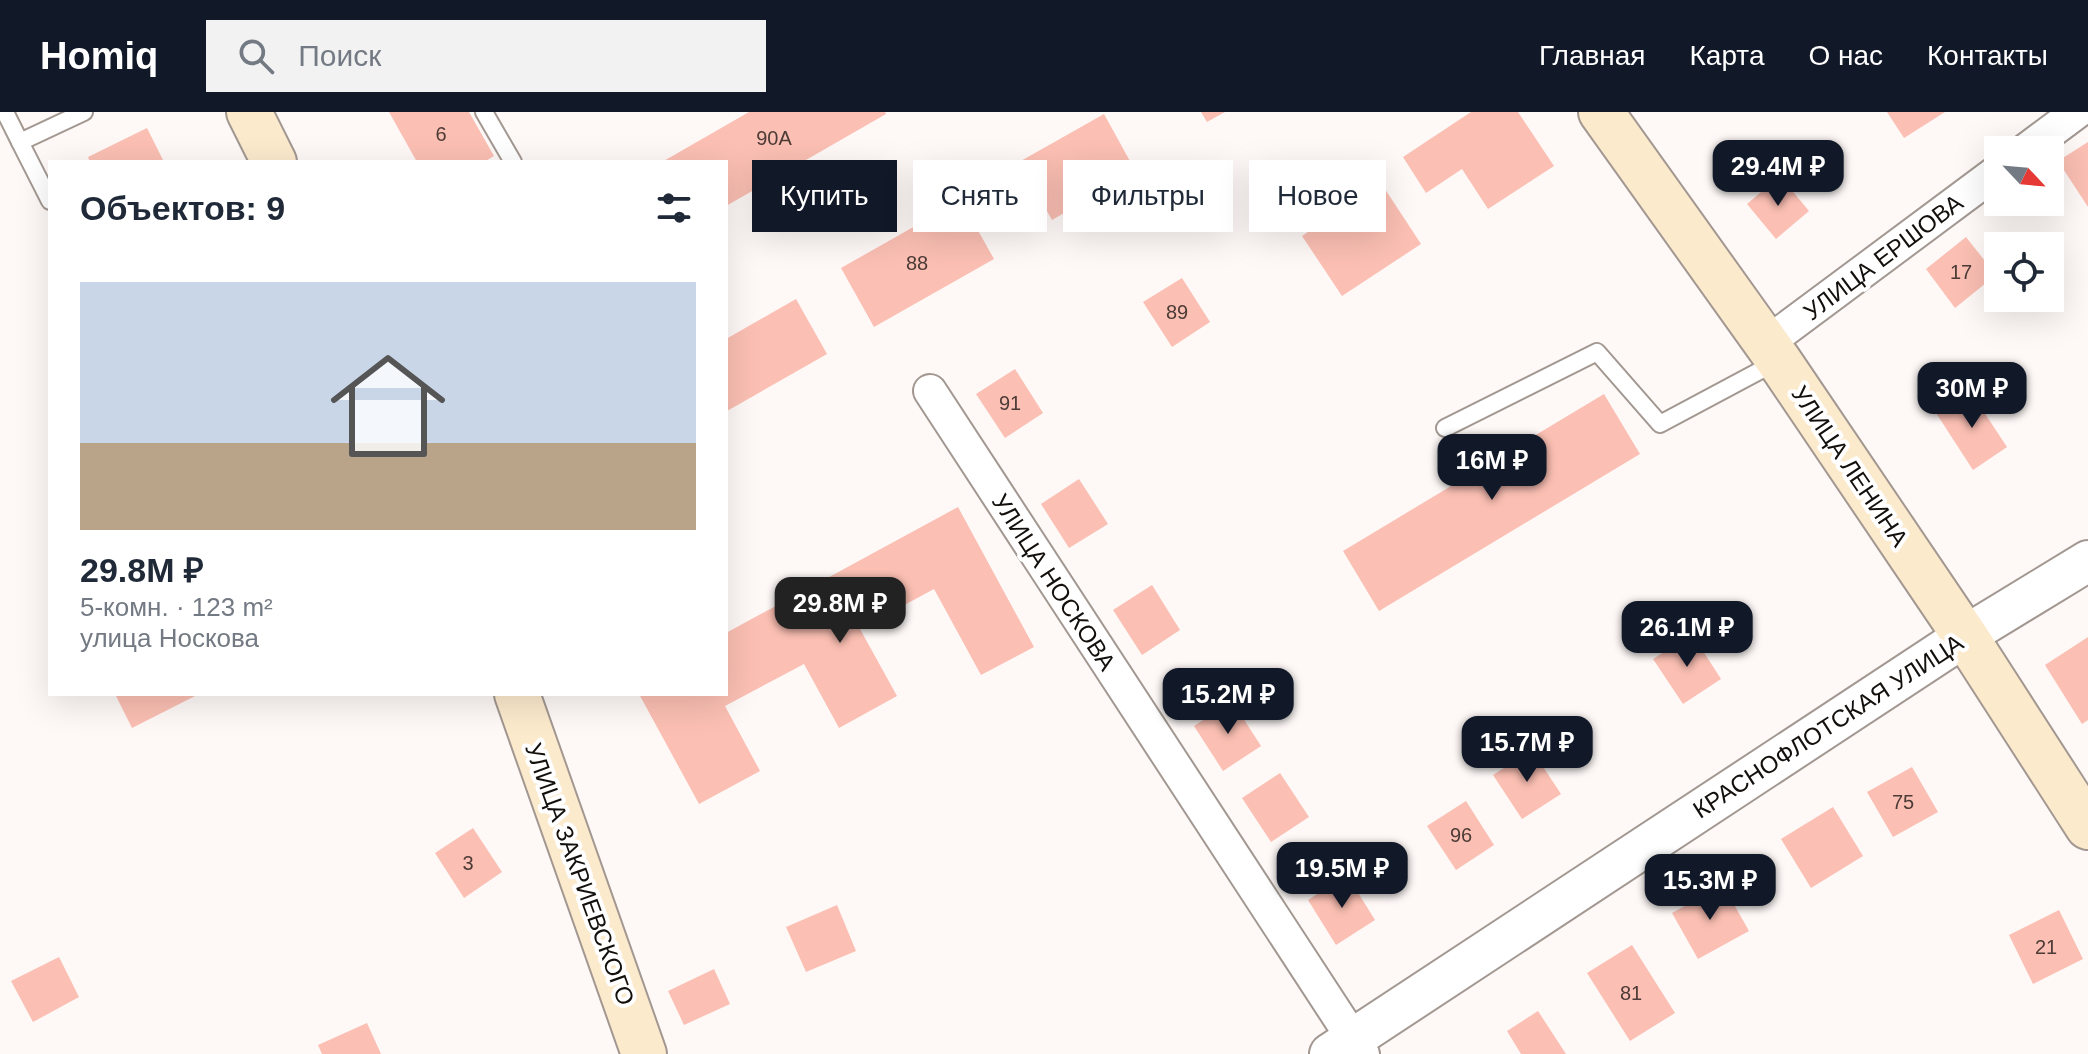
<!DOCTYPE html>
<html lang="ru">
<head>
<meta charset="utf-8">
<style>
	:root { --surface:#fff; --page:#f2f2f3; --text:#1f2937; --muted:#747a83; --line:#e0e1e3; --accent:#111827 }
	body { margin:0; font-family:Arial,sans-serif; background:var(--page); color:var(--text); height:100vh; display:flex; flex-direction:column; font-size:30px; white-space:nowrap }
	* { box-sizing:border-box; margin:0 }
	p { font-size:26px; color:var(--muted) }
	.icon { flex:none; width:44px; height:44px; fill:none; stroke:currentColor; stroke-width:2; stroke-linecap:round; stroke-linejoin:round }
	.map { position:relative; flex:1; overflow:hidden }
	.drawer { position:absolute; left:48px; top:48px; width:680px; height:536px; display:flex; flex-direction:column; background:var(--surface); border-radius:0px; box-shadow:0 8px 32px #0002 }
	.drawer>* { flex:none }
	.guide { position:absolute; left:752px; top:48px; width:760px; height:72px; display:flex; gap:16px }
	.needle { width:52px; rotate:116deg }
	.fabs { position:absolute; left:1984px; top:24px; display:grid; gap:16px }
	.fabs a { display:grid; place-items:center; width:80px; height:80px; border-radius:0px; background:var(--surface); box-shadow:0 8px 32px #0002; font-size:40px }
	.price { position:absolute; translate:-50% -68px; padding:0 18px; border-radius:16px; background:var(--accent); color:#fff; font-size:26px; line-height:52px; filter:drop-shadow(0 2px 4px #0008) }
	.price::after { content:''; position:absolute; left:50%; top:48px; width:24px; height:18px; margin-left:-12px; background:inherit; clip-path:polygon(0 0,100% 0,50% 100%) }
	.price.current { background:#222; color:#fff }
	ul { padding:0; list-style:none }
	li { display:grid; align-content:center; gap:16px; height:424px; padding:0 32px }
	li+li { border-top:2px solid var(--line) }
	li span { display:grid; place-items:center; height:248px; border-radius:0px; color:#555 }
	li>.icon { margin-inline-start:auto }
	span .icon { width:144px; height:144px; fill:#fffc; stroke-width:1 }
	li b { font-size:34px }
	h2 { display:flex; justify-content:space-between; align-items:center; height:96px; padding:0 32px; font-size:34px }
	.chip { padding:0 28px; border-radius:0px; background:var(--surface); box-shadow:0 8px 32px #0002; font-size:28px; line-height:72px }
	.chip.current { background:var(--accent); color:#fff }
	header { display:flex; align-items:center; gap:48px; box-sizing:border-box; height:112px; padding:0 40px; background:var(--accent); color:#fff }
	header strong { font-size:38px }
	nav { display:flex; gap:44px; margin-inline-start:auto; font-size:28px }
	.search { width:560px; height:72px; background:var(--page); display:flex; align-items:center; gap:20px; box-sizing:border-box; padding:0 28px; border-radius:0px; color:var(--muted); font-size:30px }
	.map>svg:first-child { display:block }
	.building { fill:#fbbfb3 }
	.lines { fill:none; stroke-linecap:round; stroke-linejoin:round }
	.service-casing { stroke:#a39891; stroke-width:20 }
	.minor-casing { stroke:#a39891; stroke-width:36 }
	.tertiary-casing { stroke:#a39891; stroke-width:44 }
	.secondary-casing { stroke:#a39891; stroke-width:48 }
	.service { stroke:#fff; stroke-width:16 }
	.minor { stroke:#fff; stroke-width:32 }
	.tertiary { stroke:#fff; stroke-width:40 }
	.secondary { stroke:#fceacd; stroke-width:44 }
	.labels { text-anchor:middle; dominant-baseline:central; stroke-width:8; stroke-linejoin:round; paint-order:stroke }
	.number-label { font-size:20px; fill:#4c3b36 }
	.street-label { font-size:24px; fill:#120f0c; stroke:#fff }
</style>
</head>
<body>
<header>
<strong>Homiq</strong>
<div class="search"><svg class="icon" aria-label="search" viewBox="0 0 24 24"><circle cx="10" cy="10" r="6"/><path d="M15 15l6 6"/></svg>Поиск</div>
<nav><a>Главная</a><a>Карта</a><a>О нас</a><a>Контакты</a></nav>
</header>
<div class="map">
<svg width="2088" height="942" viewBox="0 0 2088 942">
	<rect width="100%" height="100%" fill="#fef9f7"/>
	<!-- building -->
	<g class="building">
		<polygon points="389,0 469,0 494,44 484,50 417,50"/>
		<polygon points="749,0 885,0 886,2 726,94 726,50 662,50"/>
		<polygon points="1201,0 1225,0 1207,10"/>
		<polygon points="1471,0 1518,0 1554,54 1488,97 1462,57 1426,81 1403,45"/>
		<polygon points="1887,0 1945,0 1904,26"/>
		<polygon points="1104,2 1136,60 1052,108 1019,50"/>
		<polygon points="147,16 164,50 90,50 88,45"/>
		<polygon points="2088,30 2088,95 2058,49"/>
		<polygon points="1780,64 1809,99 1776,127 1747,92"/>
		<polygon points="1381,71 1421,132 1342,184 1302,124"/>
		<polygon points="961,88 994,147 874,215 841,156"/>
		<polygon points="1966,125 1996,163 1955,196 1926,157"/>
		<polygon points="1182,166 1210,210 1172,235 1143,190"/>
		<polygon points="796,187 827,242 727,299 726,227"/>
		<polygon points="1015,257 1043,301 1005,326 976,282"/>
		<polygon points="1970,279 2007,335 1973,358 1936,301"/>
		<polygon points="1604,282 1640,342 1379,499 1343,439"/>
		<polygon points="1079,367 1108,412 1069,436 1041,392"/>
		<polygon points="958,395 1034,535 981,563 934,477 860,517 897,584 839,616 804,552 725,594 760,659 699,692 639,582 726,582 726,521"/>
		<polygon points="1152,473 1180,518 1142,543 1113,498"/>
		<polygon points="1692,522 1721,567 1683,592 1653,547"/>
		<polygon points="2088,525 2088,608 2082,612 2045,553"/>
		<polygon points="115,582 199,582 132,616"/>
		<polygon points="1232,589 1261,634 1223,659 1194,614"/>
		<polygon points="1532,638 1561,682 1522,707 1493,663"/>
		<polygon points="1912,655 1938,700 1893,725 1867,680"/>
		<polygon points="1280,661 1309,705 1271,730 1242,686"/>
		<polygon points="1466,689 1494,733 1456,758 1427,714"/>
		<polygon points="1833,695 1863,744 1811,776 1781,727"/>
		<polygon points="473,716 502,760 464,786 435,741"/>
		<polygon points="1347,763 1375,808 1336,833 1308,788"/>
		<polygon points="1723,773 1749,819 1698,847 1672,801"/>
		<polygon points="837,793 856,839 806,860 786,815"/>
		<polygon points="2059,798 2083,847 2033,872 2009,823"/>
		<polygon points="1632,833 1675,901 1630,929 1587,861"/>
		<polygon points="59,845 79,885 33,910 11,869"/>
		<polygon points="714,857 730,892 684,913 668,879"/>
		<polygon points="1538,899 1566,942 1521,942 1507,919"/>
		<polygon points="367,911 381,942 322,942 318,933"/>
	</g>
	<g class="lines">
		<!-- service casing -->
		<g class="service-casing">
			<g id="service">
				<polyline points="5,0 20,30 84,0"/>
				<polyline points="484,0 513,50"/>
				<polyline points="20,30 50,89"/>
				<polyline points="1445,316 1597,240 1660,312 1778,249"/>
			</g>
		</g>
		<!-- minor casing -->
		<g class="minor-casing">
			<g id="minor">
				<polyline points="2026,38 2077,0"/>
				<polyline points="1767,231 1998,59"/>
				<polyline points="930,279 1363,942"/>
			</g>
		</g>
		<!-- tertiary casing -->
		<g class="tertiary-casing">
			<polyline id="tertiary" points="1330,942 1965,524 2088,449"/>
		</g>
		<!-- secondary casing -->
		<g class="secondary-casing">
			<g id="secondary">
				<polyline points="249,0 274,50"/>
				<polyline points="1601,0 1779,249 1965,524 2088,715"/>
				<polyline points="517,582 644,942"/>
			</g>
		</g>
		<!-- service -->
		<use href="#service" class="service"/>
		<!-- minor -->
		<use href="#minor" class="minor"/>
		<!-- tertiary -->
		<use href="#tertiary" class="tertiary"/>
		<!-- secondary -->
		<use href="#secondary" class="secondary"/>
	</g>
	<g class="labels">
		<!-- number labels -->
		<g class="number-label">
			<text x="441" y="22">6</text>
			<text x="774" y="26">90А</text>
			<text x="917" y="151">88</text>
			<text x="1961" y="160">17</text>
			<text x="1177" y="200">89</text>
			<text x="1010" y="291">91</text>
			<text x="1903" y="690">75</text>
			<text x="1461" y="723">96</text>
			<text x="468" y="751">3</text>
			<text x="2046" y="835">21</text>
			<text x="1631" y="881">81</text>
		</g>
		<!-- street labels -->
		<g class="street-label">
			<text transform="translate(1883 145) rotate(-37)">УЛИЦА ЕРШОВА</text>
			<text transform="translate(1850 354) rotate(56)">УЛИЦА ЛЕНИНА</text>
			<text transform="translate(1054 470) rotate(57)">УЛИЦА НОСКОВА</text>
			<text transform="translate(1828 614) rotate(-33)">КРАСНОФЛОТСКАЯ УЛИЦА</text>
			<text transform="translate(580 762) rotate(70)">УЛИЦА ЗАКРИЕВСКОГО</text>
		</g>
	</g>
</svg>
<div class="fabs">
<a><svg class="needle" viewBox="-14 -14 28 28"><path d="M0-13l5 13h-10z" fill="#e53935"/><path d="M0 13l5-13h-10z" fill="#747a83"/></svg></a>
<a><svg class="icon" aria-label="locate" viewBox="0 0 24 24"><circle cx="12" cy="12" r="6"/><path d="M12 2v4M12 18v4M2 12h4M18 12h4"/></svg></a>
</div>
<b class="price" style="left:1778px;top:96px">29.4M ₽</b>
<b class="price" style="left:1972px;top:318px">30M ₽</b>
<b class="price" style="left:1492px;top:390px">16M ₽</b>
<b class="price current" style="left:840px;top:533px">29.8M ₽</b>
<b class="price" style="left:1687px;top:557px">26.1M ₽</b>
<b class="price" style="left:1228px;top:624px">15.2M ₽</b>
<b class="price" style="left:1527px;top:672px">15.7M ₽</b>
<b class="price" style="left:1342px;top:798px">19.5M ₽</b>
<b class="price" style="left:1710px;top:810px">15.3M ₽</b>
<div class="guide">
<a class="chip current">Купить</a>
<a class="chip">Снять</a>
<a class="chip">Фильтры</a>
<a class="chip">Новое</a>
</div>
<section class="drawer">
<h2>Объектов: 9<svg class="icon" aria-label="filters" viewBox="0 0 24 24"><path d="M4 7h16M4 17h16"/><circle cx="9" cy="7" r="2"/><circle cx="15" cy="17" r="2"/></svg></h2>
<ul>
<li><span style="background:linear-gradient(#c9d6e8 65%,#b9a48a 0)"><svg class="icon" aria-label="home" viewBox="0 0 24 24"><path d="M3 11l9-7 9 7M6 9v11h12V9"/></svg></span><div><b>29.8M ₽</b><p>5-комн. · 123 m²</p><p>улица Носкова</p></div></li>
</ul>
</section>
</div>
</body>
</html>
